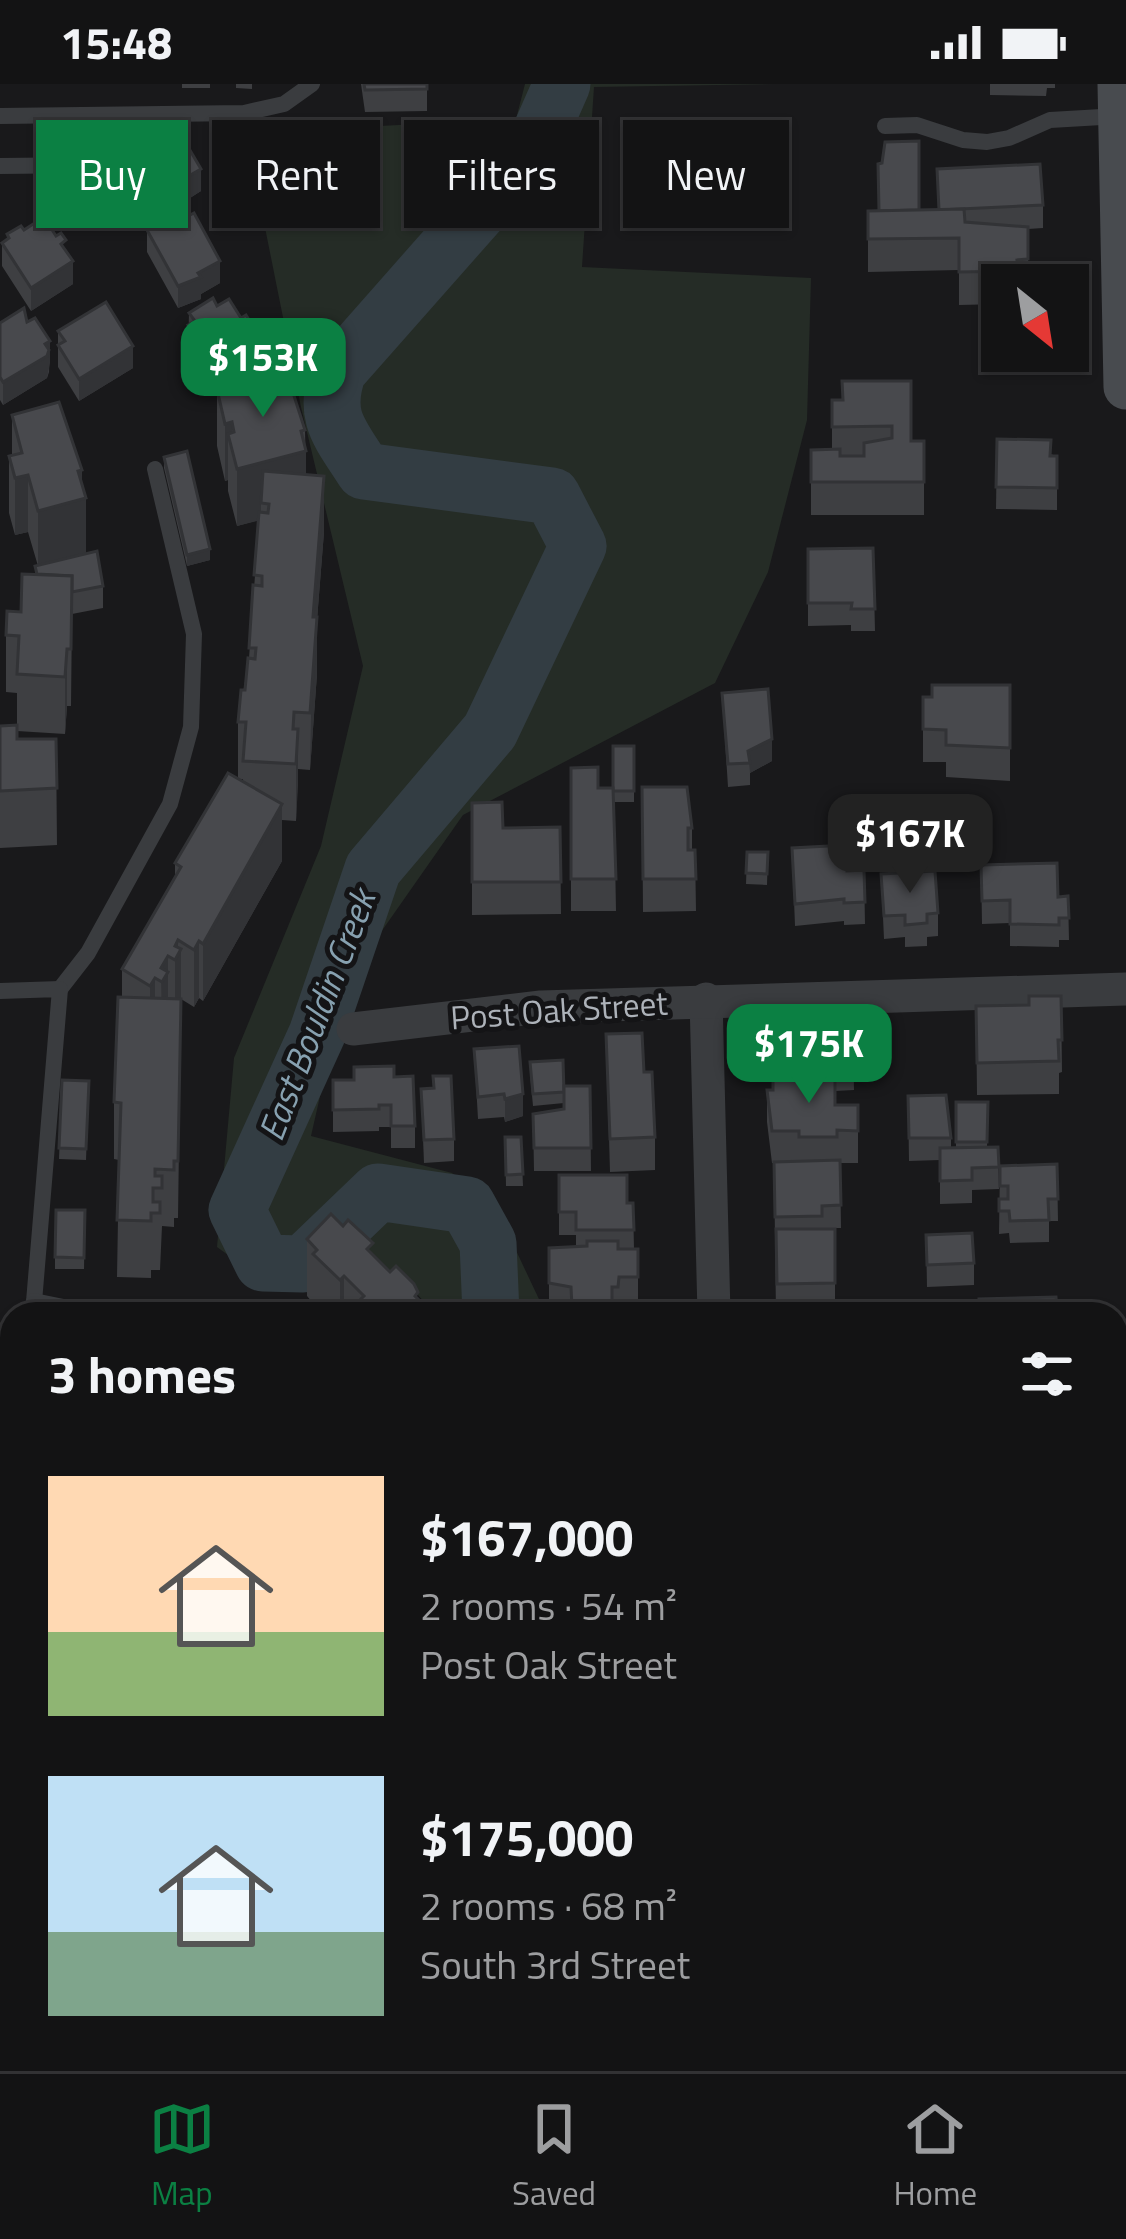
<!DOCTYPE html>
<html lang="en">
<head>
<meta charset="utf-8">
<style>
	:root { --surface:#131314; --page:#1c1c1d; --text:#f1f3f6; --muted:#9d9ea0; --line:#323234; --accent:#0b8043 }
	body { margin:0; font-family:"Titillium Web",sans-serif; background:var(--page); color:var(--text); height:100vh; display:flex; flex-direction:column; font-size:45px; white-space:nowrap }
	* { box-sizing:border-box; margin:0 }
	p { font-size:39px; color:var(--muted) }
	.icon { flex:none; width:66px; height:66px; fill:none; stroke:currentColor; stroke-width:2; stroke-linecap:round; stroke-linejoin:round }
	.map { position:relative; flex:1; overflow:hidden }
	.sheet { position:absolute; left:0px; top:1218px; width:1128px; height:771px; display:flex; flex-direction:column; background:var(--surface); border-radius:36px 36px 0 0; box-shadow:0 3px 9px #0004,0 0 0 3px var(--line) }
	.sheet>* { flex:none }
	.guide { position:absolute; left:36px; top:36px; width:1056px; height:108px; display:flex; gap:24px }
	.needle { width:78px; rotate:150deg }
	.controls { position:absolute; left:981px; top:180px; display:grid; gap:24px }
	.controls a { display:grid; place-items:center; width:108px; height:108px; border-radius:0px; background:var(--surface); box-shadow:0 3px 9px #0004,0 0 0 3px var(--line); font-size:60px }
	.price { position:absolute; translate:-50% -102px; padding:0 27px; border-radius:24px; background:var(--accent); color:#fff; font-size:39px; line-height:78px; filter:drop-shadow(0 3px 6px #0008) }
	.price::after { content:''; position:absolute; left:50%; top:72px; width:36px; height:27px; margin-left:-18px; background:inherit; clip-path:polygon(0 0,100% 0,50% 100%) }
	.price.on { background:#222; color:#fff }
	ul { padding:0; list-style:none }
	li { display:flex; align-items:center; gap:36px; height:300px; padding:0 48px }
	li span { display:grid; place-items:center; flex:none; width:336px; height:240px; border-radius:0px; color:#555 }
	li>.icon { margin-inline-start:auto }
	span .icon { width:144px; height:144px; fill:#fffc; stroke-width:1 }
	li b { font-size:51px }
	h2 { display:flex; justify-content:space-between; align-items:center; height:144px; padding:0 48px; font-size:51px }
	.pill { padding:0 42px; border-radius:0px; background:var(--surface); box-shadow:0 3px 9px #0004,0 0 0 3px var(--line); font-size:42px; line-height:108px }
	.pill.on { background:var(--accent); color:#fff }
	.status { display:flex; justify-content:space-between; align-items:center; height:84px; padding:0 60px; background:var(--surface); direction:ltr }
	.status svg { height:33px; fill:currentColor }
	.tabs { display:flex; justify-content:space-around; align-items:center; height:168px; border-top:3px solid var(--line); background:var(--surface); font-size:33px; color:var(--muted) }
	.tabs a { display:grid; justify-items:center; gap:6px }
	.tabs .on { color:var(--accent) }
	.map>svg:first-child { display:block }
	.built { fill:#252528 }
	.green { fill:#252c26 }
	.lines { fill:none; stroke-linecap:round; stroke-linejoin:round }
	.river { stroke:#333d43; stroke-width:57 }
	.lane { stroke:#3a3c3f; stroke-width:16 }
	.street { stroke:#3a3c3f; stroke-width:33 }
	.secondary { stroke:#484b4f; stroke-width:45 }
	.primary { stroke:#57595e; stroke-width:51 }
	.wall { fill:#3e3f42 }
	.shaded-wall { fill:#323336 }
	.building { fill:#48494d; stroke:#323336; stroke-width:3 }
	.labels { text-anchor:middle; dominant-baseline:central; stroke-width:10; stroke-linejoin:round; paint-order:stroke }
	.street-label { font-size:33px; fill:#adb2b9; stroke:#141416 }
	.water-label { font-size:36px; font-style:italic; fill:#87a1b0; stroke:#141416 }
</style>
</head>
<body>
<div class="status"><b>15:48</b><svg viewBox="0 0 49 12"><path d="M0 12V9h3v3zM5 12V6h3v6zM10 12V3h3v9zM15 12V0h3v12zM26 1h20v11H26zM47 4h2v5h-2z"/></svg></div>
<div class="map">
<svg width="1126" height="1987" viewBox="0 0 1126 1987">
	<rect width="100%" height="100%" fill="#19191b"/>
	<!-- built -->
	<polygon class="built" points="0,1522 12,1525 12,1977 752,1977 684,1987 0,1987"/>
	<!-- green -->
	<polygon class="green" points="525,0 775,0 594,3 582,183 811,194 807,336 768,488 715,599 463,731 346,898 311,1052 452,1089 495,1122 546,1230 435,1230 400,1191 334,1164 291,1201 250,1187 217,1163 234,974 321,762 363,582 301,323 246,49 516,35"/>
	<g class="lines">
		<!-- river -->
		<g class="river">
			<path d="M 491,1230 L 488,1159 L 467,1121 L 378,1108 L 303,1180 L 263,1179 L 237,1126 L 317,950 L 373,785 L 490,647 L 578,462 L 552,412 L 364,387 C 340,349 322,333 338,287 L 533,66 L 562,0"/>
			<polyline points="0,1485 12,1488"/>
		</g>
		<!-- lane -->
		<g class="lane">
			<polyline points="0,32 244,29 284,20 312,0"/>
			<polyline points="885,42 917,41 963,56 987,58 1009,54 1050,36 1119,32"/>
			<polyline points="0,82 93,81"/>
			<polyline points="60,905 88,869 170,720 191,643 194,550 155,385"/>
			<polyline points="0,907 60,905 33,1230"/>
			<polyline points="34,1217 98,1230"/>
			<polyline points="1116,1700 1126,1701"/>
			<polyline points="96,1977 97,1987"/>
			<polyline points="144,1977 145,1987"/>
			<polyline points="551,1977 552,1987"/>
			<polyline points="756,1977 759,1987"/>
			<polyline points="898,1977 899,1987"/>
		</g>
		<!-- street -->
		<g class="street">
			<polyline points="706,915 714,1230"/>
			<polyline points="353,945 541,923 1126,905"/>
		</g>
		<!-- secondary -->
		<polyline class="secondary" points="1120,0 1126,303"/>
		<!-- primary -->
		<g class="primary">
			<polyline points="1116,1960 1126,1958"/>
			<polyline points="935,1987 1001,1977"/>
		</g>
	</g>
	<!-- wall -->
	<g class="wall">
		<rect x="182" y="0" width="28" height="4"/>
		<polygon points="236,0 252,0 252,5 236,4"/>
		<polygon points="361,0 427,0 427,27 365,28"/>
		<polygon points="990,0 1055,0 1055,4 1047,4 1046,12 990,11"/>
		<polygon points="127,56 201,107 182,119 182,122 158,132 127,78"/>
		<polygon points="937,85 1043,121 1043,144 1028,145 1028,201 1002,201 1002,220 959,221 959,186 868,188 868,127 938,126"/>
		<polygon points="24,146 66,168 73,200 31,227 2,182 2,159 7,156 7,150"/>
		<polygon points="147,146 220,199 201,210 201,215 178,224 147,168"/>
		<polygon points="217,222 251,250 257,282 224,303 305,346 306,390 324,448 317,536 317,590 310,686 298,685 296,737 282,736 282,777 203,917 199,914 194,923 181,915 178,1134 174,1134 174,1143 162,1142 160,1186 151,1186 151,1194 117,1193 119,1076 114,1075 114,1018 122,913 122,885 175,793 175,779 243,698 243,695 238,695 238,638 249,574 259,436 237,442 228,407 228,396 225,397 217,362 217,307 188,263 189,229"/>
		<polygon points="27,238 50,257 49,288 47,294 3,321 0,316 0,239"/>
		<polygon points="58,247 133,284 79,317 58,283"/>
		<polygon points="842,297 911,357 924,357 924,431 811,431 811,366 832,365 832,316 843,316"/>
		<polygon points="12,331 82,400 86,470 103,502 103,524 72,530 71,622 67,622 65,650 17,647 17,609 6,608 6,551 21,528 35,490 35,482 38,482 28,448 15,451 9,429 9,372 12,371"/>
		<polygon points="997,355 1057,372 1057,426 996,425"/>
		<polygon points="164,373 210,476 187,482 164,384"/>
		<polygon points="873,464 875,547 851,547 851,541 808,542 808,465"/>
		<polygon points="1010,601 1010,697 946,693 946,678 923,678 923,613"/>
		<polygon points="722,609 772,677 750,689 750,701 728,703"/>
		<polygon points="0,642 17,655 56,655 57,761 0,764"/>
		<polygon points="634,662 634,718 614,718 616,827 571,827 571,684 598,704 613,704"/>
		<polygon points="642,703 692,744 692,766 695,766 696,827 643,828"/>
		<polygon points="472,719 503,744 560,743 561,830 472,831"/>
		<polygon points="792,764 847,787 864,786 865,840 844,841 844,837 795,842"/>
		<polygon points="747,768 768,768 767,801 746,800"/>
		<polygon points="981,781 1058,813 1068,812 1069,856 1059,856 1059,863 1010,862 1010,839 982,840"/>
		<polygon points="881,790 938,829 938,852 927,853 927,862 905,863 905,853 884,855"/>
		<polygon points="1061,912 1062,988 1059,989 1059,1010 977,1011 976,922 1029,921"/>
		<polygon points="772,946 826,959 832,959 853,952 854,1006 835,1007 835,1021 858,1021 858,1079 840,1079 841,1144 822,1144 835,1145 835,1222 816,1222 776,1230 774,1079 772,1079 767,1038 767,1006 773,1006"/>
		<polygon points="606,950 644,988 655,1053 655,1086 610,1088"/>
		<polygon points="474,965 523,1032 505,1038 504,1033 478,1035"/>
		<polygon points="530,990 565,1002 590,1002 591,1087 534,1087 533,1030 564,1025 564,1019 533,1022"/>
		<polygon points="394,993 415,1042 415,1064 391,1064 391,1043 379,1043 379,1047 333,1048 333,996"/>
		<polygon points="62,996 89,997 86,1076 59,1075"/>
		<polygon points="421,1005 454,1055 454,1077 424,1079"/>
		<polygon points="908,1012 951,1054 951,1064 956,1064 956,1018 988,1018 987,1063 998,1063 999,1105 972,1106 972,1119 940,1120 940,1076 909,1077"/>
		<polygon points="505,1053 521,1053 523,1102 506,1102"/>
		<polygon points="1057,1080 1058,1137 1049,1137 1049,1158 1010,1159 1009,1149 999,1150 1000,1082"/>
		<polygon points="559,1091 627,1119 633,1119 634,1165 638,1165 638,1215 619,1215 618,1225 612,1225 612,1230 571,1230 571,1226 549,1221 549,1164 576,1163 576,1151 559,1151"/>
		<polygon points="85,1126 84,1185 55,1185 55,1173"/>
		<polygon points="926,1151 974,1179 974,1201 927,1203"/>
		<polygon points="307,1155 373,1172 418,1216 426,1230 317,1230 313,1226 313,1219 307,1212"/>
		<polygon points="0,1297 12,1306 12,1420 0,1416"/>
		<polygon points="0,1487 12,1491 12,1594 0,1590"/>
		<polygon points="169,1977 259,1977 197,1987 170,1987"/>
	</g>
	<!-- shaded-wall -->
	<g class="shaded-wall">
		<polygon points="201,85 201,107 182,119 182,122 158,132 158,110"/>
		<polygon points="73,177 73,200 31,227 31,204"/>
		<polygon points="220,177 220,199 201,210 201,215 178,224 178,202"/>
		<polygon points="50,257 50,279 47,294 3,321 3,298"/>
		<polygon points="257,260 257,282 216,308 216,286"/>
		<polygon points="133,262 133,284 79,317 79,295"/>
		<polygon points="232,338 232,364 228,350 228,396 225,397 225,340"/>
		<polygon points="306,367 306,424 261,419 261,436 237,442 237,385"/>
		<polygon points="82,386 82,416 86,414 86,471 38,484 38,427 78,387"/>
		<polygon points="28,391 28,448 15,451 15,394"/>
		<polygon points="324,392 324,448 317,536 317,590 310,686 313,533"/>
		<polygon points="210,465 210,476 187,482 187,471"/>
		<polygon points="67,565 67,622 65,650 65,593"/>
		<polygon points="298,645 298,702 296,737 296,680"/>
		<polygon points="772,655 772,677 750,689 748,667"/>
		<polygon points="282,720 282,777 203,917 203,860"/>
		<polygon points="178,856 178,871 181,865 181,922 175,933 175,862"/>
		<polygon points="199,857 199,914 194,923 194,866"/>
		<polygon points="168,872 168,945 162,955 161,884"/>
		<polygon points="155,894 155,951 150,958 150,902"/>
		<polygon points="523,1010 523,1032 505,1038 505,1015"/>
		<polygon points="344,1192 344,1230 340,1230 340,1196"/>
	</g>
	<!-- building -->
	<g class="building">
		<polygon points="364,0 427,0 427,5 365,6"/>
		<polygon points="174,39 201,85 180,97 182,100 158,110 127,56 147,43 152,52"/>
		<polygon points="919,57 919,126 879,127 878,80 882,79 885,58"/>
		<polygon points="1040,80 1043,121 939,126 937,85"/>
		<polygon points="964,125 965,138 1028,143 1028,175 1017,176 1018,187 959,188 959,154 868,155 868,127"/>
		<polygon points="194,129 220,177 198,189 201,193 178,202 147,146 174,131 178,137"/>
		<polygon points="44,133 56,152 61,149 66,156 61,160 73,177 31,204 2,159 9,154 7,150 21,142 24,146"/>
		<polygon points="213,214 217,222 229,215 241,234 246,231 251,239 246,242 257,260 216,286 188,241 195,237 189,229"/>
		<polygon points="106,218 133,262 79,295 58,261 65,257 58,247"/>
		<polygon points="24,224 27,238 35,234 50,257 45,260 49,266 47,272 3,298 0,293 0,239"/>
		<polygon points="286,287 305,346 301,347 306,367 237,385 228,350 234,348 232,338 225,340 217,305"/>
		<polygon points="842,297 911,297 911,357 924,357 924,398 811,398 811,366 840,365 840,372 864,372 864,359 892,354 892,342 832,343 832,316 843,316"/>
		<polygon points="59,318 82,386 78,387 86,414 38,427 28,391 15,394 9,372 22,369 12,331"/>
		<polygon points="997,355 1051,356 1050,372 1057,372 1057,404 996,403"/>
		<polygon points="187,367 210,465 187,471 164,373"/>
		<polygon points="263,387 324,392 313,533 317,533 310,629 294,628 293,645 298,645 296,680 243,677 246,638 238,638 241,606 245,606 248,574 255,575 256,564 249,564 253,501 262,502 262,492 254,491 259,428 268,429 269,420 261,419"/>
		<polygon points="873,464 875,525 851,525 852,519 808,519 808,465"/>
		<polygon points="97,467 103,502 72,508 72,492 37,490 35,482"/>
		<polygon points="22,490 72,492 71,565 67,565 65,593 17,590 19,552 6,551 7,527 21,528"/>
		<polygon points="932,601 1010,601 1010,664 946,661 946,646 923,645 923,613 932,613"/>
		<polygon points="768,605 772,655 748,667 750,679 728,680 722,609"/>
		<polygon points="17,641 17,655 56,655 57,704 0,707 0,642"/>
		<rect x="613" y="662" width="21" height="45"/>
		<polygon points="598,683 598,704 613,704 616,795 571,795 571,684"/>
		<polygon points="228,689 282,720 203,860 199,857 194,866 178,856 175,862 181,865 175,876 168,872 161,884 168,888 162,898 155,894 150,902 122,885 181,783 175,779"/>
		<polygon points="642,703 687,703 692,744 688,744 688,766 695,766 696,795 643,795"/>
		<polygon points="502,718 503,744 560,743 561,798 472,798 472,719"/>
		<polygon points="846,761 847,787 864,786 865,818 844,819 844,815 795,820 792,764"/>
		<polygon points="747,768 768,768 767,790 746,789"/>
		<polygon points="1057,779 1058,813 1068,812 1069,834 1059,834 1059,841 1010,840 1010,816 982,817 981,781"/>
		<polygon points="935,787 938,829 927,830 927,839 905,841 905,831 884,832 881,790"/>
		<polygon points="1029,912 1061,912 1062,956 1058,956 1059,977 977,979 976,922 1029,921"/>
		<polygon points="118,913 181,915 178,1077 174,1077 174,1086 155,1085 155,1092 162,1092 162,1104 153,1104 153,1118 160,1118 160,1129 151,1129 151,1137 117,1136 121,1019 114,1018"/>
		<polygon points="801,940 823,940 826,959 832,959 832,952 853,952 854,984 773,985 772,946 801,946"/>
		<polygon points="642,949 644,988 652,988 655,1053 610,1055 606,950"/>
		<polygon points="519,962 523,1010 505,1015 504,1010 478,1013 474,965"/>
		<polygon points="563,976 564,1008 533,1010 530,978"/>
		<polygon points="394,982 394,993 413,992 415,1042 391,1042 391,1021 379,1021 379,1025 333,1026 333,996 354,996 354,983"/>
		<polygon points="773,989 835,989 835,1021 858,1021 858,1047 837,1046 837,1053 799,1053 799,1047 772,1047 767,1006 773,1006"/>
		<polygon points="433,992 451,992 454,1055 424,1056 421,1005 434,1004"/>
		<polygon points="62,996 89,997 86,1065 59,1064"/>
		<polygon points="564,1002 590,1002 591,1064 534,1064 533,1030 564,1025"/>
		<polygon points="946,1011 951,1054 909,1054 908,1012"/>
		<polygon points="956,1018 988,1018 987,1058 956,1058"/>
		<polygon points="505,1053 521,1053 523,1090 506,1091"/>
		<polygon points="998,1063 999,1083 972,1084 972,1096 940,1097 940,1064"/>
		<polygon points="840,1076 841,1121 822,1122 822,1132 775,1133 774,1078"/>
		<polygon points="1057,1080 1058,1115 1048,1115 1049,1136 1010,1137 1009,1127 999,1127 999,1115 1008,1115 1008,1102 1000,1102 1000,1082"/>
		<polygon points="559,1091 627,1091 627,1119 633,1119 634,1146 576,1146 576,1128 559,1128"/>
		<polygon points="56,1126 85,1126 84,1174 55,1173"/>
		<polygon points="331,1130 343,1142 348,1136 373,1159 367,1165 390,1188 396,1182 414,1200 418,1208 415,1212 426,1223 420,1230 377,1230 360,1216 364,1212 344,1192 340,1196 313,1170 317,1166 307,1155"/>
		<polygon points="776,1145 835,1145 835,1199 777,1200"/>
		<polygon points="972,1149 974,1179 927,1181 926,1151"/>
		<polygon points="587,1157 618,1157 618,1165 638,1165 638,1193 619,1193 618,1203 612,1203 612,1222 572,1223 571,1203 549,1199 549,1164 587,1162"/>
		<polygon points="1056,1213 1057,1228 1065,1230 980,1230 979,1215"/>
		<polygon points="777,1220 816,1220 816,1230 776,1230"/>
		<polygon points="0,1297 9,1300 8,1305 12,1306 12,1363 0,1360"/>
		<polygon points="0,1487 12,1491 12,1552 0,1548"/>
	</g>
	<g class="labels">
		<!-- street labels -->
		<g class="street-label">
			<text transform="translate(559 926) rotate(-4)">Post Oak Street</text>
		</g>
		<!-- water labels -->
		<g class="water-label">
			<text transform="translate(316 931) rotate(-69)">East Bouldin Creek</text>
		</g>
	</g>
</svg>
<div class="controls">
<a><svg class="needle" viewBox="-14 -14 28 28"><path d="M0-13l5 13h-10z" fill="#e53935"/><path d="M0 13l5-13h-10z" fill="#9d9ea0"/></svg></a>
</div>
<b class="price" style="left:263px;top:336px">$153K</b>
<b class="price on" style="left:910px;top:812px">$167K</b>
<b class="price" style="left:809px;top:1022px">$175K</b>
<div class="guide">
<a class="pill on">Buy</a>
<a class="pill">Rent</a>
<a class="pill">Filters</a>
<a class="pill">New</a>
</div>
<section class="sheet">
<h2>3 homes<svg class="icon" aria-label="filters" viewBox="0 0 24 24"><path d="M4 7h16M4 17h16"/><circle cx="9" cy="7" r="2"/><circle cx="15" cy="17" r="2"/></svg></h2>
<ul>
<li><span style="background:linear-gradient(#ffd9b3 65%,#8fb573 0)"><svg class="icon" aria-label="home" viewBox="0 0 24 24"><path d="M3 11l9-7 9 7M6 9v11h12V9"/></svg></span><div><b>$167,000</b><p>2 rooms · 54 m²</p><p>Post Oak Street</p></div></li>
<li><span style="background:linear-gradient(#bfe0f5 65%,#7fa58c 0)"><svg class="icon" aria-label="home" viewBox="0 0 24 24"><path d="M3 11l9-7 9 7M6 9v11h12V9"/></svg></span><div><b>$175,000</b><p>2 rooms · 68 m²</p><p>South 3rd Street</p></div></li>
</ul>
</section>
</div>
<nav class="tabs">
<a class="on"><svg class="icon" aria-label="map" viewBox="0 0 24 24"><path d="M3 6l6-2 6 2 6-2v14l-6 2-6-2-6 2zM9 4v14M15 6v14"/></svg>Map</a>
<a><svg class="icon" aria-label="saved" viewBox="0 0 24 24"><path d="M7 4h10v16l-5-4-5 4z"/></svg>Saved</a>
<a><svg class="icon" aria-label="home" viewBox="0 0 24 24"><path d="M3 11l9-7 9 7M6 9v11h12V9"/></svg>Home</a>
</nav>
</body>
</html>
